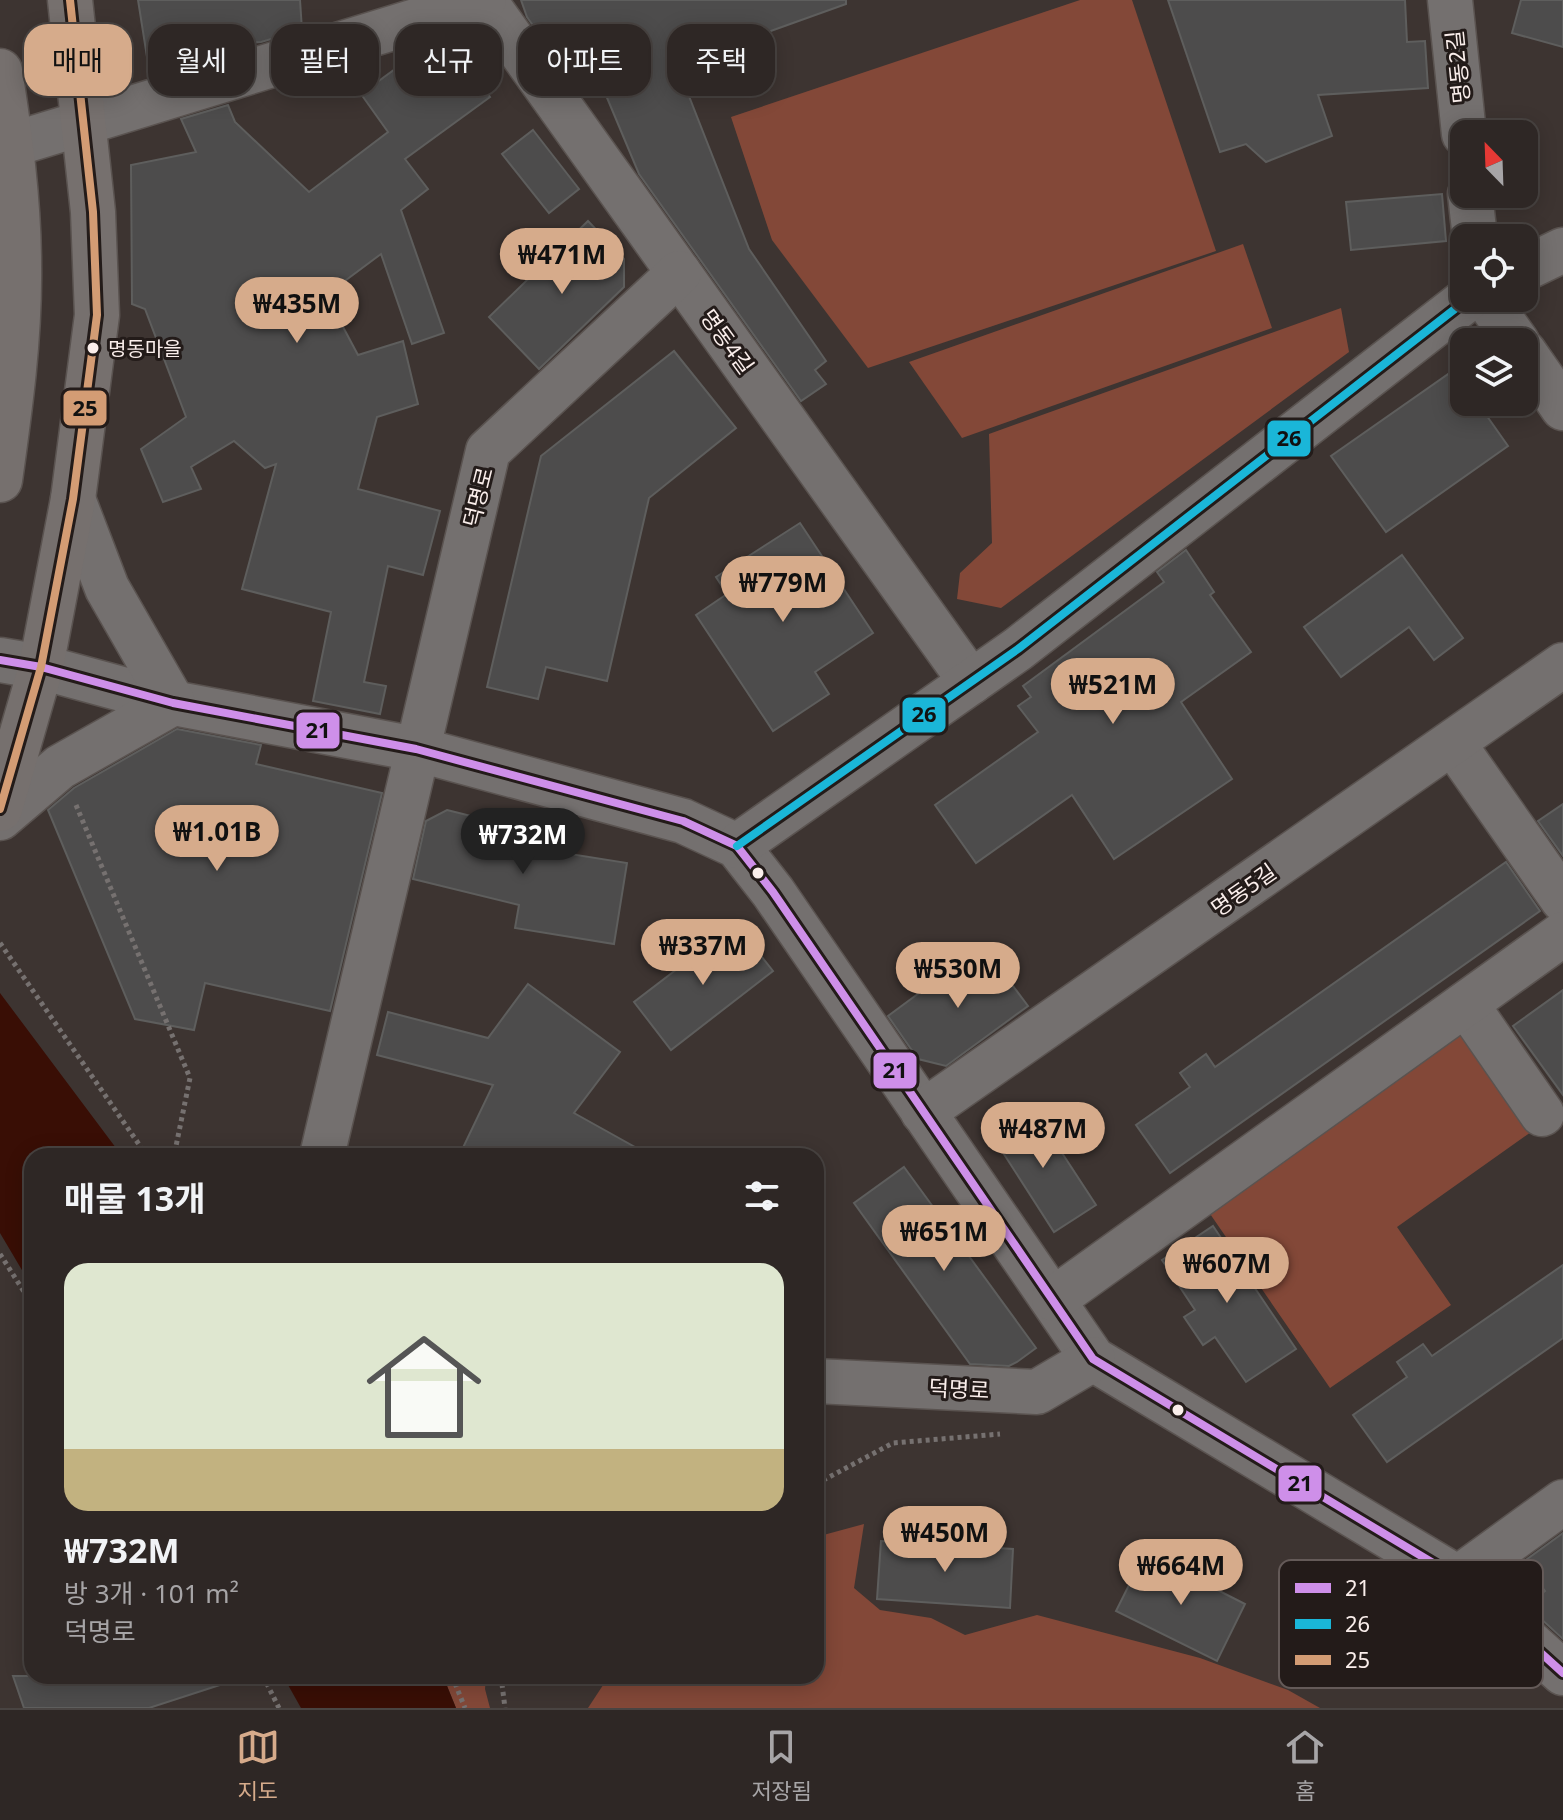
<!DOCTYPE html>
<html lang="ko">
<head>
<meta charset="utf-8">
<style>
	:root { --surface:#2e2725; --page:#362f2d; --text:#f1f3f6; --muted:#a7a5a7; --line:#494442; --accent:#d6ab8b }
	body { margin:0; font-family:"Noto Sans","Noto Sans KR",sans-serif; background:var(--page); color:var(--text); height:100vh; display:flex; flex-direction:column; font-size:30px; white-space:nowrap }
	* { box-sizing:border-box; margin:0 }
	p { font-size:26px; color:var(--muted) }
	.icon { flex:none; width:44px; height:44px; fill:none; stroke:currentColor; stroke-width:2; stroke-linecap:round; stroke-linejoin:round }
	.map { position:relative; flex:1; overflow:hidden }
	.sheet { position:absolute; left:24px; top:1148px; width:800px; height:536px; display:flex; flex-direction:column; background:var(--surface); border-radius:24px; box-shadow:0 4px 20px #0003,0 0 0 2px var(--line) }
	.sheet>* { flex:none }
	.banner { position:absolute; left:24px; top:24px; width:800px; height:72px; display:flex; gap:16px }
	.needle { width:52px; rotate:337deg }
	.fabs { position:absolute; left:1450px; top:120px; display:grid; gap:16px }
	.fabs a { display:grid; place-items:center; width:88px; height:88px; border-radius:16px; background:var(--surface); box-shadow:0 4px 20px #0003,0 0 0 2px var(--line); font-size:40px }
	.price { position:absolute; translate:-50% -68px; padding:0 18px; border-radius:28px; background:var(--accent); color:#111; font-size:26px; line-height:52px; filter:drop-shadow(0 2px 4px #0008) }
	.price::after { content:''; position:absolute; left:50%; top:48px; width:24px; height:18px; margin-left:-12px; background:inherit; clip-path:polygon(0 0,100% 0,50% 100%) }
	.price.on { background:#222; color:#fff }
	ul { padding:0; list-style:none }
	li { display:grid; align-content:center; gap:16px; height:424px; padding:0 40px }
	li+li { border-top:2px solid var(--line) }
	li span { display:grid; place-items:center; height:248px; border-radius:24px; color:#555 }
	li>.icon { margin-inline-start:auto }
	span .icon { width:144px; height:144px; fill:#fffc; stroke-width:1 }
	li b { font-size:34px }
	h2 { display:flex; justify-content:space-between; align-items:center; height:96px; padding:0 40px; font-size:34px }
	.tag { padding:0 28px; border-radius:24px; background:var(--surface); box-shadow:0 4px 20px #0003,0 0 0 2px var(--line); font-size:28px; line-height:72px }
	.tag.on { background:var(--accent); color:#111 }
	.menu { display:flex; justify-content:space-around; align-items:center; height:112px; border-top:2px solid var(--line); background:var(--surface); font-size:22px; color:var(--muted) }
	.menu a { display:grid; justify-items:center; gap:4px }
	.menu .on { color:var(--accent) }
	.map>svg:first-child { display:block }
	.green { fill:#834838 }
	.water { fill:#390e05 }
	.building { fill:#4d4c4c; stroke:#5e5e5d; stroke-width:2 }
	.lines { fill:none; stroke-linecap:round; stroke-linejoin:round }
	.minor-casing { stroke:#5a5350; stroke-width:47 }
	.major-casing { stroke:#5a5350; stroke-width:47 }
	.path { stroke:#767170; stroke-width:5; stroke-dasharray:4 4; stroke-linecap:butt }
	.minor { stroke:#74706f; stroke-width:44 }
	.major { stroke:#76706e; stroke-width:44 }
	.bus-1-casing { stroke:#231b19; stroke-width:14 }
	.bus-2-casing { stroke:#231b19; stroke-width:14 }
	.bus-3-casing { stroke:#231b19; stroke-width:14 }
	.bus-1 { stroke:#ce8fe9; stroke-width:8 }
	.bus-2 { stroke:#1ab6d8; stroke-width:8 }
	.bus-3 { stroke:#d39c74; stroke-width:8 }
	.bus-dot { fill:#faeeeb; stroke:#231b19; stroke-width:3 }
	.labels { text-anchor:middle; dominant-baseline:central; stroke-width:6; stroke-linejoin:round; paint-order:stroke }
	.bus-label { font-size:20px; fill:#faeeeb; stroke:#231b19; text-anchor:start }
	.street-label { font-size:22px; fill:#faeeeb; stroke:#231b19 }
	.key { fill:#231b19; stroke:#645a58; stroke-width:2 }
	.key-label { font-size:22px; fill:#faeeeb }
	.line-badge { stroke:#231b19; stroke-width:3 }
	.pale-badge-label { font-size:22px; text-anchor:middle; font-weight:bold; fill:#111 }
</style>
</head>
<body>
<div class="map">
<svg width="1563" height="1708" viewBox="0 0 1563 1708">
	<rect width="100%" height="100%" fill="#3d3431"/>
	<!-- green -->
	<g class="green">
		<polygon points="1080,0 1132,0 1216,251 868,368 772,240 731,117"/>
		<polygon points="1243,244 1272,328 962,438 909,362"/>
		<polygon points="1341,308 1349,352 1001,608 957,599 960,573 992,543 989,434"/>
		<polygon points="1462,1032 1531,1132 1397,1227 1451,1305 1330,1388 1206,1208"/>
		<polygon points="864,1524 854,1588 880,1610 931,1618 965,1635 1037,1615 1200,1658 1288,1690 1320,1708 588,1708 609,1676 816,1676 816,1537"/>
		<polygon points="443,1676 486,1676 485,1689 490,1708 456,1708"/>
	</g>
	<!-- water -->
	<g class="water">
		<polygon points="0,993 122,1156 32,1156 32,1287 0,1233"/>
		<polygon points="283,1676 443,1676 456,1708 301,1708"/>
	</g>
	<!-- building -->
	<g class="building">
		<polygon points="138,0 300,0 302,30 261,42 202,47 207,59 150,76"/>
		<polygon points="521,0 846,0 846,4 712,52 720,78 687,91 749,249 826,361 815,370 826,384 801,401 639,174 600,81 539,34 527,17"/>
		<polygon points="1168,0 1405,0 1407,42 1425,41 1428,88 1318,95 1332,136 1266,162 1246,144 1220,152"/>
		<polygon points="1521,0 1563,0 1563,47 1512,33"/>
		<polygon points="448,37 490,97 405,159 428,189 401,210 444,333 412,344 381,254 326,295 358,355 403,341 418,404 377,417 358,489 440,511 423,575 388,566 364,682 386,686 380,714 313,701 331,612 242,589 276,464 265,468 234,441 191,467 201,489 163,502 141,449 186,417 145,309 132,304 131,165 196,152 181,119 228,105 235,122 309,192 388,132 361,94 432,42"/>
		<polygon points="533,130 579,189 549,213 502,154"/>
		<polygon points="1442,194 1446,241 1351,250 1346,202"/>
		<polygon points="588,221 624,259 624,287 539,369 489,317"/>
		<polygon points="674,351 736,428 649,498 607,681 546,667 538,699 487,687 541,456"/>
		<polygon points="1454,370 1464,384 1464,402 1477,402 1508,446 1386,532 1331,456"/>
		<polygon points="800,523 873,633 815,672 829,694 773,731 696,615 727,594 716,577"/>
		<polygon points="1186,550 1214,592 1210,595 1251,652 1181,702 1232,779 1114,859 1072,795 976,863 935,805 1038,732 1018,706 1031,697 1023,686 1164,582 1157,572"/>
		<polygon points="1402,555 1463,638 1434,660 1409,627 1341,677 1304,627"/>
		<polygon points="177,729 261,745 256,764 382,793 330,1011 205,983 194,1030 135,1019 48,810 74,788"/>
		<polygon points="1563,804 1563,856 1538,821"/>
		<polygon points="447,810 531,831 526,847 627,863 614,944 515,928 519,905 413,879 426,821"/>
		<polygon points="1506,862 1540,911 1170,1173 1136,1125 1190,1087 1180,1073 1206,1054 1215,1067"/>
		<polygon points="736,924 773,971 671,1050 634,1002"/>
		<polygon points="983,946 1028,1006 946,1066 918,1059 888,1016"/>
		<polygon points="528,984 620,1052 574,1113 651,1156 459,1156 493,1085 377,1055 388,1012 488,1038"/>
		<polygon points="1563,990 1563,1095 1513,1026"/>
		<polygon points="1032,1107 1096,1205 1054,1232 991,1134"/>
		<polygon points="904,1167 1036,1348 1017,1362 1009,1366 970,1364 854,1203"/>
		<polygon points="1213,1226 1296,1349 1246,1382 1215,1337 1203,1345 1184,1317 1195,1310 1162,1260"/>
		<polygon points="1563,1265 1563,1338 1387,1462 1353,1415 1407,1377 1397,1362 1423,1344 1432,1356"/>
		<polygon points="1563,1533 1563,1639 1526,1605 1545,1591 1523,1562"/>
		<polygon points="881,1541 1013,1549 1010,1608 877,1599"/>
		<polygon points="1145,1553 1245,1604 1217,1661 1116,1611"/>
		<polygon points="13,1676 228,1676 229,1682 149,1708 24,1708"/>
	</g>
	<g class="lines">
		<!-- minor casing -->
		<g class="minor-casing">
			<g id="minor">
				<polyline points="484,0 971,682"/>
				<polyline points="1450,0 1464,134"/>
				<polyline points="11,145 484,0"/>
				<polyline points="1470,194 1475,238"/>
				<polyline points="1524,269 1563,250"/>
				<polyline points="1486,298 1517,342"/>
				<polyline points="1524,352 1563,408"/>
				<polyline points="0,660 41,667 173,703 416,749 683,821 737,846 773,892 1093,1359 1458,1578 1563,1673"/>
				<polyline points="1453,743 1563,900"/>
				<polyline points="0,818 60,767 173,703 107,588 73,499"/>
				<polyline points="737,846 1018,649 1469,298"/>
				<polyline points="1466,1004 1542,1114"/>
				<polyline points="923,1112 1563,665"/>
				<polyline points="322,1156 488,451 679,273"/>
				<polyline points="1054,1299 1563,934"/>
				<polyline points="816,1381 1037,1392 1093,1359"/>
				<polyline points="1458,1578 1563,1502"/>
			</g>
		</g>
		<!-- major casing -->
		<g class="major-casing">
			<g id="major">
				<path d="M 0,71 C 10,135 19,201 19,266 C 20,338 10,409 0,480"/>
				<polyline points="0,809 41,667 73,499 97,315 93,212 70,0"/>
			</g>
		</g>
		<!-- path -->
		<g class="path">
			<polyline points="76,805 190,1078 174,1156"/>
			<polyline points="0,943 147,1156"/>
			<polyline points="0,1254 28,1298"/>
			<polyline points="32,1297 28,1298 32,1304"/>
			<polyline points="816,1484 893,1443 1000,1434"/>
			<polyline points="263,1676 279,1708"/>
			<polyline points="452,1676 465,1708"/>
			<polyline points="501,1676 505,1708"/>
		</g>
		<!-- minor -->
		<use href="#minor" class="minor"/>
		<!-- major -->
		<use href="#major" class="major"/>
		<!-- bus-1 casing -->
		<g class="bus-1-casing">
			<polyline id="bus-1" points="0,660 41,667 173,703 416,749 683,821 737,846 773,892 1093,1359 1458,1578 1563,1673"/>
		</g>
		<!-- bus-2 casing -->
		<g class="bus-2-casing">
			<polyline id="bus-2" points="737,846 1018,649 1469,298"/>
		</g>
		<!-- bus-3 casing -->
		<g class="bus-3-casing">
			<polyline id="bus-3" points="0,809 41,667 73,499 97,315 93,212 70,0"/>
		</g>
		<!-- bus-1 -->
		<use href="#bus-1" class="bus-1"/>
		<!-- bus-2 -->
		<use href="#bus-2" class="bus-2"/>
		<!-- bus-3 -->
		<use href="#bus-3" class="bus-3"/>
	</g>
	<!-- markers -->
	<g class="bus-dot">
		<circle cx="93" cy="348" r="7"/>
		<circle cx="758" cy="873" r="7"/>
		<circle cx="1178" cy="1410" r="7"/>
	</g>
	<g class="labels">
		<!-- bus labels -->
		<g class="bus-label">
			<text x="108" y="348">명동마을</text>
		</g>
		<!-- street labels -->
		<g class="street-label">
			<text transform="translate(1457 67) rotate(-96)">명동2길</text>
			<text transform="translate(728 341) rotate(54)">명동4길</text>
			<text transform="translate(477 497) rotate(-76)">덕명로</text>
			<text transform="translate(1243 889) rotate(-35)">명동5길</text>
			<text transform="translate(959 1388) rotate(3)">덕명로</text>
		</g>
	</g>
	<!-- legend -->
	<rect x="1279" y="1560" width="264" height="128" rx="12" class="key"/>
	<rect x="1295" y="1583" width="36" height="10" fill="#ce8fe9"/>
	<rect x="1295" y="1619" width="36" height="10" fill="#1ab6d8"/>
	<rect x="1295" y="1655" width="36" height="10" fill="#d39c74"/>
	<g class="key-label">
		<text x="1345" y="1596">21</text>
		<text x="1345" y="1632">26</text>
		<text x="1345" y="1668">25</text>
	</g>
	<g class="line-badge">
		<rect x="62" y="389" width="46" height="38" rx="8" fill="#d39c74"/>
		<rect x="1266" y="419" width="46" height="39" rx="8" fill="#1ab6d8"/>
		<rect x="901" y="696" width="46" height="38" rx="8" fill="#1ab6d8"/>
		<rect x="295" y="711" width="46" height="39" rx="8" fill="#ce8fe9"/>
		<rect x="872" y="1051" width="46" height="39" rx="8" fill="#ce8fe9"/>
		<rect x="1277" y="1464" width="46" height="39" rx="8" fill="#ce8fe9"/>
	</g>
	<g class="pale-badge-label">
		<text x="85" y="416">25</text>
		<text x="1289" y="446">26</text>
		<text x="924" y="722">26</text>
		<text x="318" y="738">21</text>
		<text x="895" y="1078">21</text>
		<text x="1300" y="1491">21</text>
	</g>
</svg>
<div class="fabs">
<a><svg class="needle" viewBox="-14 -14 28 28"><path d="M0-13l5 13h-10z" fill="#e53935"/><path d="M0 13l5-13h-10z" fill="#a7a5a7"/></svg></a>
<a><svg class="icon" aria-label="locate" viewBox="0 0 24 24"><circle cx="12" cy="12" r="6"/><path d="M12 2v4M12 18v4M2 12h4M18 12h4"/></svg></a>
<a><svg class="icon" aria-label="layers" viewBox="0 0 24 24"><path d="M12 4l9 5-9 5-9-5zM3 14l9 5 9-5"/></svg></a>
</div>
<b class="price" style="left:562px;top:296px">₩471M</b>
<b class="price" style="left:297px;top:345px">₩435M</b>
<b class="price" style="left:783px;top:624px">₩779M</b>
<b class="price" style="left:1113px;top:726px">₩521M</b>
<b class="price" style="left:217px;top:873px">₩1.01B</b>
<b class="price on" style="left:523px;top:876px">₩732M</b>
<b class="price" style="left:703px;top:987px">₩337M</b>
<b class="price" style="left:958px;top:1010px">₩530M</b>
<b class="price" style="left:1043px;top:1170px">₩487M</b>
<b class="price" style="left:944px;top:1273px">₩651M</b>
<b class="price" style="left:1227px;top:1305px">₩607M</b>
<b class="price" style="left:945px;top:1574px">₩450M</b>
<b class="price" style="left:1181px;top:1607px">₩664M</b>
<div class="banner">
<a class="tag on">매매</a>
<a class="tag">월세</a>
<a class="tag">필터</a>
<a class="tag">신규</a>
<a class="tag">아파트</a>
<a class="tag">주택</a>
</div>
<section class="sheet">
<h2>매물 13개<svg class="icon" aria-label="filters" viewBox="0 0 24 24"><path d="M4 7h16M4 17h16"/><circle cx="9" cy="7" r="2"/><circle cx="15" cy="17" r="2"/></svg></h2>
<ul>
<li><span style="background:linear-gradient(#dfe7d0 75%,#c2b280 0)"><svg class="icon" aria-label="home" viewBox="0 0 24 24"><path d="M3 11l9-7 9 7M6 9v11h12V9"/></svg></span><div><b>₩732M</b><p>방 3개 · 101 m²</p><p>덕명로</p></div></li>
</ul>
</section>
</div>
<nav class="menu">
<a class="on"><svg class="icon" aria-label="map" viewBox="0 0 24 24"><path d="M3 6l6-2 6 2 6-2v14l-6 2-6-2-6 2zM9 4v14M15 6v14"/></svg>지도</a>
<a><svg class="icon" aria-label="saved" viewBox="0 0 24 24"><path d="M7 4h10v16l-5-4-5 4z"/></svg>저장됨</a>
<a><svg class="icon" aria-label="home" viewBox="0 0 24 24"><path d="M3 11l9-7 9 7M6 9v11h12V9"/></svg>홈</a>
</nav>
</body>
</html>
